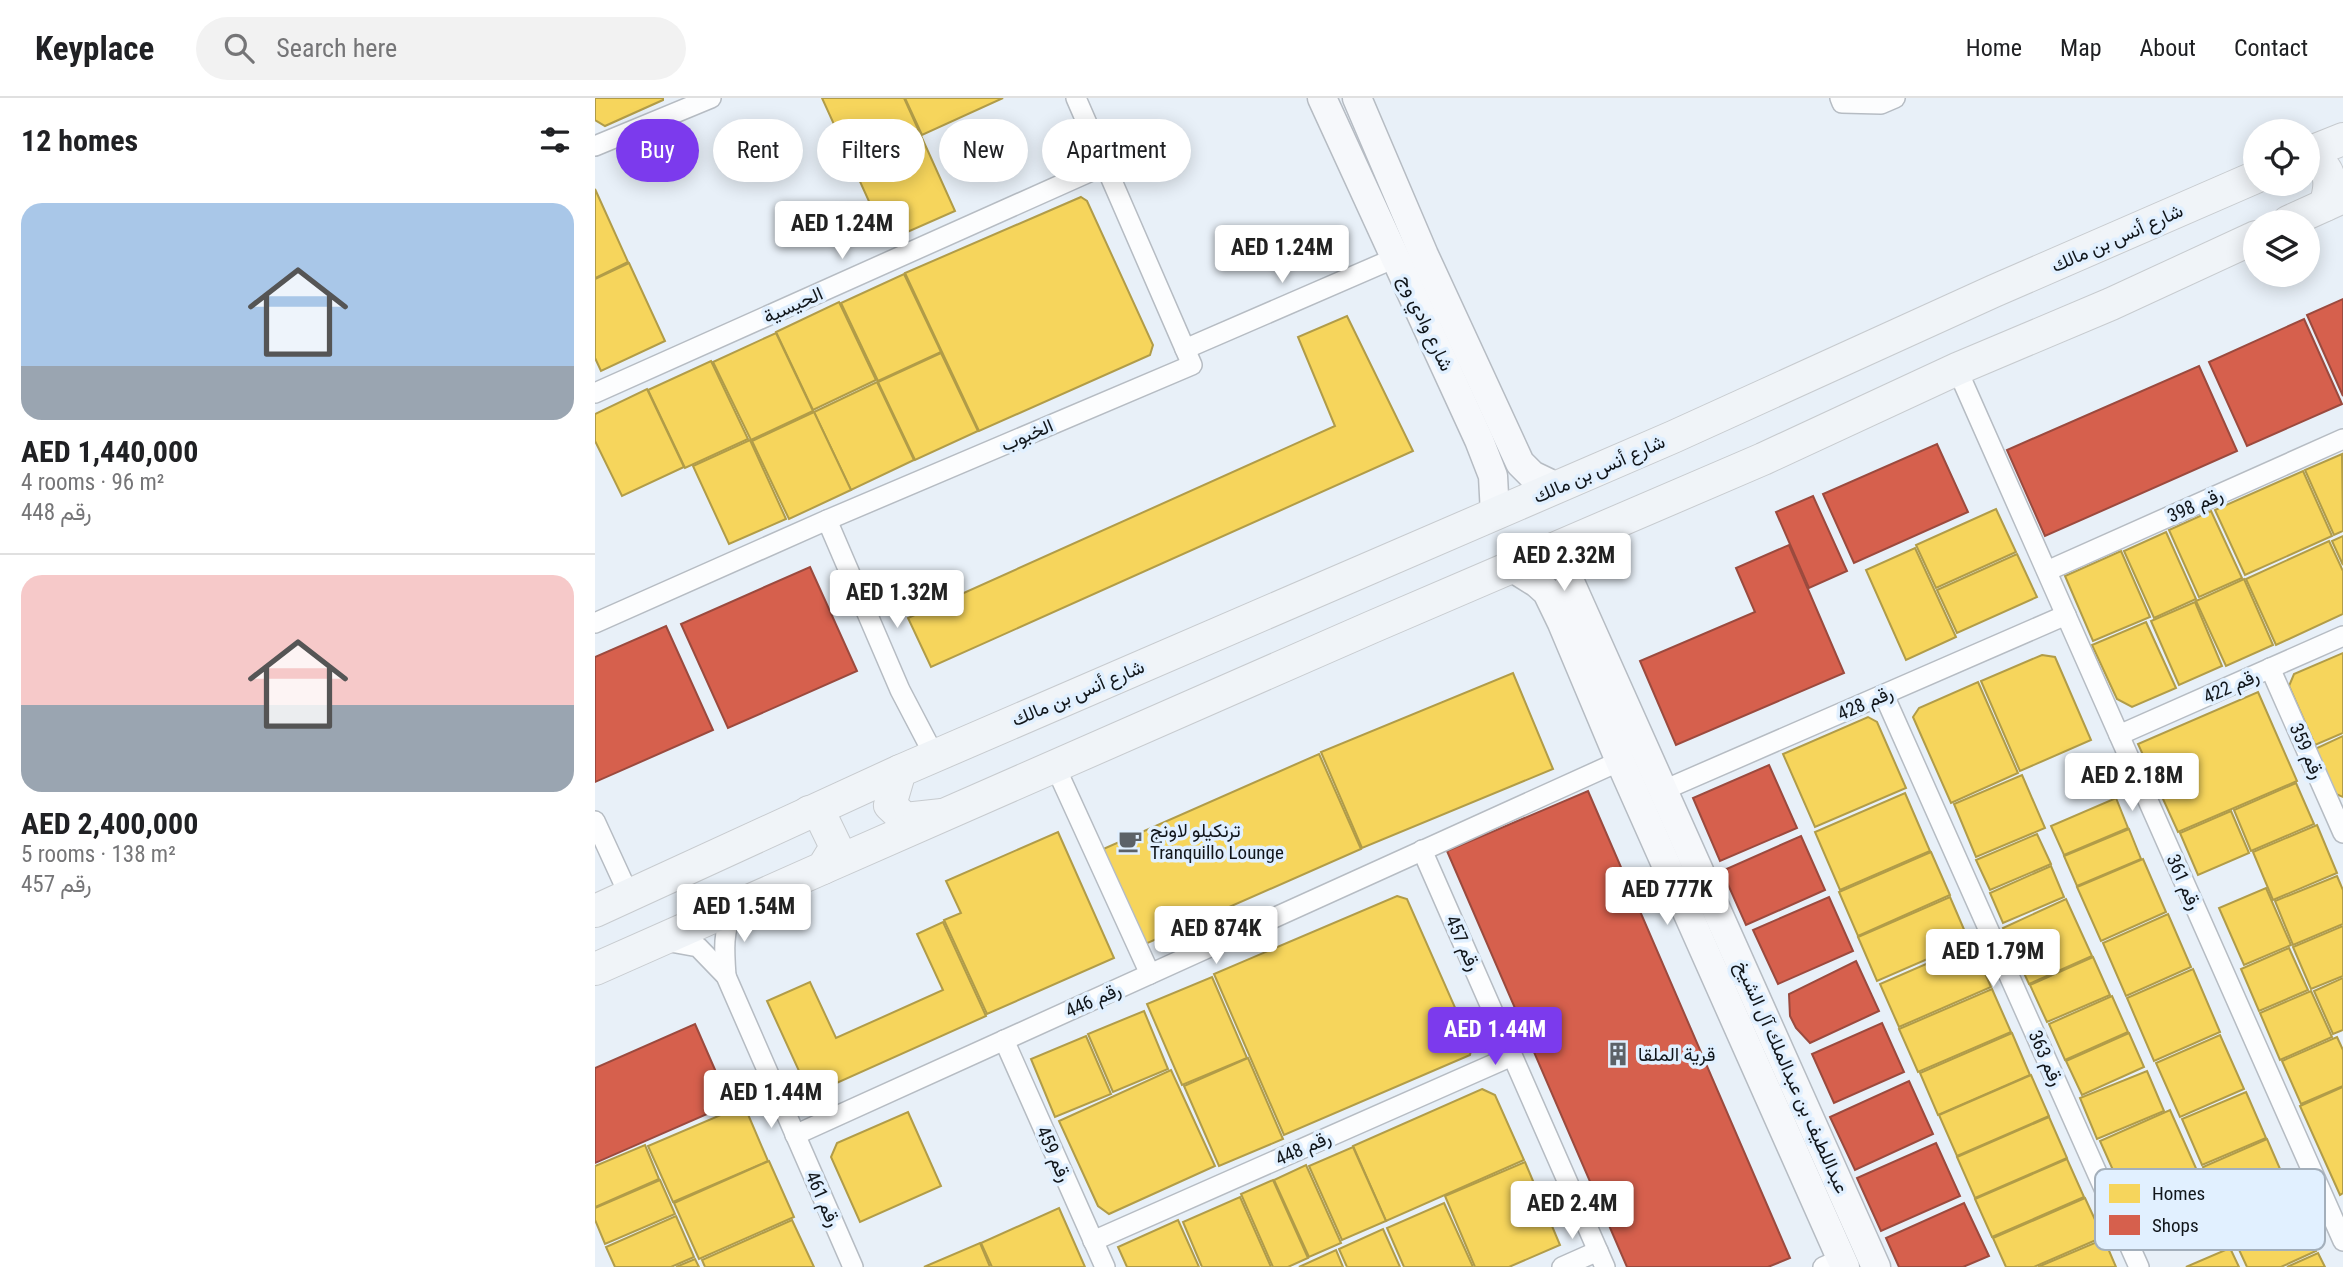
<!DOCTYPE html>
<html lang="en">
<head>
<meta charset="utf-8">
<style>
	:root { --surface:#fff; --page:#f2f2f2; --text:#202124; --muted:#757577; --line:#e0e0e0; --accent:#7c3aed }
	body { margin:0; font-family:"Roboto Condensed",Vazirmatn,sans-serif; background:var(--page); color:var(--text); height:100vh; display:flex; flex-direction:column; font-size:26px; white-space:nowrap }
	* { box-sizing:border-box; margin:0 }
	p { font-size:23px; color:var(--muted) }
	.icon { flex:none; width:38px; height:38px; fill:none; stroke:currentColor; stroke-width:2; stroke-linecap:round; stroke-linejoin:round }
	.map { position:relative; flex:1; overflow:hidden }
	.panel { display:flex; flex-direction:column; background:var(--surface); width:595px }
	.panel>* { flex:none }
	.hud { position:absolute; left:21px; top:21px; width:665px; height:63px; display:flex; gap:14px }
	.buttons { position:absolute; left:1648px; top:21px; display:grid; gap:14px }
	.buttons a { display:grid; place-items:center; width:77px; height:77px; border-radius:50%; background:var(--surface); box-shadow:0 4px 18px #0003; font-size:35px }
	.price { position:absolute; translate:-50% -60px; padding:0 16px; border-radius:7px; background:#fff; color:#222; font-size:23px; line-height:46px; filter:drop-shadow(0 2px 4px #0008) }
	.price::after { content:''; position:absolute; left:50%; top:42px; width:21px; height:16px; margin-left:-10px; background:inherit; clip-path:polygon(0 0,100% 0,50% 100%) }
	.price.selected { background:var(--accent); color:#fff }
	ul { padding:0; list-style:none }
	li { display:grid; align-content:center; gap:14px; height:371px; padding:0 21px }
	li+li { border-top:2px solid var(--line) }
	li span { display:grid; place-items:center; height:217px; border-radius:21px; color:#555 }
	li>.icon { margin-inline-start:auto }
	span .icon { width:126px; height:126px; fill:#fffc; stroke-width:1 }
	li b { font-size:30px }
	h2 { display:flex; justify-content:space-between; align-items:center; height:84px; padding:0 21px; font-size:30px }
	.pill { padding:0 24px; border-radius:32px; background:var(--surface); box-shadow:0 4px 18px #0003; font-size:24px; line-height:63px }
	.pill.selected { background:var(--accent); color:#fff }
	header { display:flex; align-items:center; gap:42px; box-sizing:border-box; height:98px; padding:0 35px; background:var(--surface); border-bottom:2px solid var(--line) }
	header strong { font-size:33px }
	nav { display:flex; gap:38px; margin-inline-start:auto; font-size:24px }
	.search { width:490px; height:63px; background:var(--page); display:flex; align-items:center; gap:18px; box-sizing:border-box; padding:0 24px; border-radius:38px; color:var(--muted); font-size:26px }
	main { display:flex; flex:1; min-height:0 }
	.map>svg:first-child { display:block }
	.homes { fill:#f6d55c; stroke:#b19c48; stroke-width:2 }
	.shops { fill:#d6604d; stroke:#9b4a3e; stroke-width:2 }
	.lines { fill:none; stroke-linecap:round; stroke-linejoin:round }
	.street-casing { stroke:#b6bcc3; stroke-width:22 }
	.secondary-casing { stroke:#b6bcc3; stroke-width:31 }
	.primary-casing { stroke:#c7cbcf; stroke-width:34 }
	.street { stroke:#fcfdfe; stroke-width:19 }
	.secondary { stroke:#f6f8fb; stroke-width:28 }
	.primary { stroke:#f0f4f8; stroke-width:32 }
	.labels { text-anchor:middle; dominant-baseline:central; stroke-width:7; stroke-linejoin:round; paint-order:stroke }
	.street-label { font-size:19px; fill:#11161b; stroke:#e1f0ff }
	.poi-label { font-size:19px; fill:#11161b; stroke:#e1f0ff; text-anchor:start }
	.key { fill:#e1f0ff; stroke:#a3afbb; stroke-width:2 }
	.key-label { font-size:19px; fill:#11161b }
</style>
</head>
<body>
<header>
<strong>Keyplace</strong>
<div class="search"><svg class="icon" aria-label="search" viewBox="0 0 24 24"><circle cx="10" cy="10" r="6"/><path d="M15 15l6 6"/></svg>Search here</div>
<nav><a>Home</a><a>Map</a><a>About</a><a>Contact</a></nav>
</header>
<main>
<section class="panel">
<h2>12 homes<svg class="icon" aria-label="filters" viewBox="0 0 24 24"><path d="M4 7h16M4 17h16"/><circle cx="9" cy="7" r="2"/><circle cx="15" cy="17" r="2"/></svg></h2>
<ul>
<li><span style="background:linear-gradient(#a9c7e8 75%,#9aa5b1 0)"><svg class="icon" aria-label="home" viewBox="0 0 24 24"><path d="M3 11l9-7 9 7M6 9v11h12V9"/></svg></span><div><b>AED 1,440,000</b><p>4 rooms · 96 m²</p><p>رقم 448</p></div></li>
<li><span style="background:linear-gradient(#f6c9c9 60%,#9aa5b1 0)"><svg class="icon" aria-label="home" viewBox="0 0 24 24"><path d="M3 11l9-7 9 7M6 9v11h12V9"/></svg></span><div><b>AED 2,400,000</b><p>5 rooms · 138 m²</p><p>رقم 457</p></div></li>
</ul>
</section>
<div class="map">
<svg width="1748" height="1169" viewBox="0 0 1748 1169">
	<rect width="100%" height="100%" fill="#e8f0f8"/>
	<!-- homes -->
	<g class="homes">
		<polygon points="0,0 68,0 68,2 10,28 0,22"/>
		<polygon points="227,0 309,0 360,113 292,143"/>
		<polygon points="310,0 408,0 327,37"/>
		<polygon points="0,91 33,164 0,180"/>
		<polygon points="486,99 492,103 558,247 555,257 384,333 310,175"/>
		<polygon points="34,165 70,243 6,273 0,260 0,181"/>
		<polygon points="309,176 346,254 283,283 246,205"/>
		<polygon points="244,204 281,282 218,312 181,234"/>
		<polygon points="752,218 818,353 336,569 313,520 740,328 703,239"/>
		<polygon points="181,235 218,313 156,342 118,264"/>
		<polygon points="346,255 383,333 320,362 283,284"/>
		<polygon points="116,263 153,341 90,370 53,292"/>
		<polygon points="282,284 319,362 256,392 219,314"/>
		<polygon points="52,291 89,369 27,398 0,343 0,316"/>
		<polygon points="219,314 256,392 194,421 157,343"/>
		<polygon points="155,342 191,421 134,446 98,368"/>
		<polygon points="1747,356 1748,433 1739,437 1710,372"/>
		<polygon points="1708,373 1737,438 1650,477 1620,412"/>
		<polygon points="1401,411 1421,454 1341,490 1321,447"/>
		<polygon points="1616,413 1647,480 1604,499 1574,432"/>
		<polygon points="1571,434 1601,501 1559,520 1529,453"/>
		<polygon points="1748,438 1748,467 1737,443"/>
		<polygon points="1734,443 1748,473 1748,516 1681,547 1651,481"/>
		<polygon points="1320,450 1361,539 1311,562 1271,472"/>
		<polygon points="1526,453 1555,519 1498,543 1470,478"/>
		<polygon points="1422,456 1442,499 1362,535 1342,492"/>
		<polygon points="1649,481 1678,547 1631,568 1601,503"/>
		<polygon points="1600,504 1627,568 1584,587 1556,523"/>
		<polygon points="1551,524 1581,590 1537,609 1522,601 1497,547"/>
		<polygon points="1748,555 1748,635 1720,647 1694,588 1699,576"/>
		<polygon points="1447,557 1460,559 1496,642 1425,673 1386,583"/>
		<polygon points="918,575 958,671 767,750 726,654"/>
		<polygon points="1383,584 1423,675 1356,705 1318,619 1324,610"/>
		<polygon points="1663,594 1702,683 1583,734 1543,646"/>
		<polygon points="1273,619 1282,624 1311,690 1220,729 1188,656"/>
		<polygon points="1748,638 1748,699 1741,696 1720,651"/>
		<polygon points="724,656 766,751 548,847 506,752"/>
		<polygon points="1427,677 1450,730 1381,759 1359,706"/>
		<polygon points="1701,685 1719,726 1656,753 1639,712"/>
		<polygon points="1310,695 1335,753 1245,792 1220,734"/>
		<polygon points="1521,700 1533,730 1469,757 1456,728"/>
		<polygon points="1636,713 1654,755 1603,777 1585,735"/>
		<polygon points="1722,727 1742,775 1678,802 1658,754"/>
		<polygon points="1534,731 1546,761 1482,788 1469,758"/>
		<polygon points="463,734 519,860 392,916 349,822 366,815 351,783"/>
		<polygon points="1442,736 1456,766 1395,792 1381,762"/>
		<polygon points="1336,754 1355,797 1263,838 1244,794"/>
		<polygon points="1548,761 1571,814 1506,843 1482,789"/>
		<polygon points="1456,768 1469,799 1408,825 1395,795"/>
		<polygon points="1742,778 1748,792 1748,826 1698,847 1680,803"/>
		<polygon points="1671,790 1696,847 1649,867 1624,810"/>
		<polygon points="802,798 812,801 877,948 875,957 689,1037 619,876"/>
		<polygon points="1355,799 1374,843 1282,883 1263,839"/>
		<polygon points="1471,801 1497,858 1434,886 1408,830"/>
		<polygon points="1573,816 1596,869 1531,898 1508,845"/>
		<polygon points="348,824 391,918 215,997 172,903 215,884 241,940 348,892 322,836"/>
		<polygon points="1748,828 1748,878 1716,891 1698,849"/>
		<polygon points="1377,846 1396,889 1304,929 1285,886"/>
		<polygon points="1694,850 1713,892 1664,913 1646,871"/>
		<polygon points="1498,859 1515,897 1452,924 1435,887"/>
		<polygon points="1598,871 1625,934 1559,963 1532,900"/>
		<polygon points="617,879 652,960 587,987 552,906"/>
		<polygon points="1748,880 1748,932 1738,936 1719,893"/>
		<polygon points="1397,891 1416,934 1323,974 1304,931"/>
		<polygon points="1716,893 1737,939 1685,962 1665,915"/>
		<polygon points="1517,898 1533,934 1470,962 1454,926"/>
		<polygon points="549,913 573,971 518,994 493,936"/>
		<polygon points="1417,935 1435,977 1343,1017 1325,975"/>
		<polygon points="1534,935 1549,969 1487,997 1471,963"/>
		<polygon points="1625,937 1649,991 1585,1019 1561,965"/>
		<polygon points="491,938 516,996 460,1019 436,961"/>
		<polygon points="1742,939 1748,952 1748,988 1706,1006 1687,963"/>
		<polygon points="653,960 688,1041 624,1068 589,988"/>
		<polygon points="576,972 620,1068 514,1116 503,1108 464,1023"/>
		<polygon points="1552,973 1569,1013 1502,1041 1485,1000"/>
		<polygon points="1436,977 1454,1018 1362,1058 1344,1017"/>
		<polygon points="1748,989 1748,1095 1745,1097 1705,1008"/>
		<polygon points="887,991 900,997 929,1062 791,1123 758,1048"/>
		<polygon points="1651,994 1671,1040 1607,1067 1587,1021"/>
		<polygon points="149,1007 173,1063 78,1104 53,1048"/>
		<polygon points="1575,1012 1616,1104 1546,1135 1505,1043"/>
		<polygon points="313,1014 346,1088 265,1124 236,1059 242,1045"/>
		<polygon points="1454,1019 1472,1060 1380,1100 1362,1059"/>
		<polygon points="1672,1041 1692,1087 1628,1115 1608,1069"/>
		<polygon points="50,1047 64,1081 0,1109 0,1068"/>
		<polygon points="758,1049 791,1123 747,1142 714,1068"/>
		<polygon points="1472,1061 1489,1099 1397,1139 1380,1101"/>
		<polygon points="174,1063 199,1119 104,1161 79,1105"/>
		<polygon points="930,1064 965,1147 914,1169 880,1169 850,1098"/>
		<polygon points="711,1067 746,1145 714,1159 679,1082"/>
		<polygon points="65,1082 80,1116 10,1146 0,1122 0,1110"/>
		<polygon points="678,1082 713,1160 693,1169 678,1169 646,1096"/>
		<polygon points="1693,1088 1721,1153 1686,1169 1652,1169 1628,1117"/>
		<polygon points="645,1099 676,1169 607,1169 588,1124"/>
		<polygon points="1490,1100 1508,1139 1439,1169 1411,1169 1398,1140"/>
		<polygon points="849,1105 878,1169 809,1169 792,1130"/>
		<polygon points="464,1110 490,1169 397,1169 386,1145"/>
		<polygon points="81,1118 99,1159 76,1169 20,1169 11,1149"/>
		<polygon points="197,1122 219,1169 110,1169 107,1162"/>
		<polygon points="583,1122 604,1169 532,1169 523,1149"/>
		<polygon points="788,1131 805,1169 752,1169 744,1151"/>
		<polygon points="1509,1141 1521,1169 1443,1169"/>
		<polygon points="385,1145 395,1169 329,1169"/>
		<polygon points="1635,1150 1644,1169 1591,1169"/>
		<polygon points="741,1152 748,1169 704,1169"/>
		<polygon points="1723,1155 1730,1169 1692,1169"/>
		<polygon points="100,1161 104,1169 81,1169"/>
	</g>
	<!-- shops -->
	<g class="shops">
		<polygon points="1748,201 1748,298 1712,217"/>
		<polygon points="1709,221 1747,306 1652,348 1614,264"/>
		<polygon points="1604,268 1642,353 1450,438 1412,352"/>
		<polygon points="1342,346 1373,414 1259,465 1228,396"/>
		<polygon points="1218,398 1252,473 1214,490 1181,414"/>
		<polygon points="1194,447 1249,575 1081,647 1045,563 1160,514 1141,470"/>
		<polygon points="215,469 262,573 133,630 86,526"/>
		<polygon points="71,528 118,632 0,684 0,559"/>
		<polygon points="1174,667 1202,730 1125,763 1098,700"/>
		<polygon points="993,693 1195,1160 1173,1169 1032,1169 852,753"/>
		<polygon points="1206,738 1230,792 1151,827 1127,773"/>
		<polygon points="1234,799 1258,853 1183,886 1158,832"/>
		<polygon points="1261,863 1284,913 1215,945 1201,930 1195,918 1194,896"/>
		<polygon points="1287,925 1309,974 1239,1005 1217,956"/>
		<polygon points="100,926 135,1006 0,1065 0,970"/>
		<polygon points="1314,983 1338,1036 1260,1072 1235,1019"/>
		<polygon points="1341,1045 1365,1098 1286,1133 1262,1080"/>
		<polygon points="1369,1105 1394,1158 1368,1169 1304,1169 1291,1140"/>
	</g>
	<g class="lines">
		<!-- street casing -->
		<g class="street-casing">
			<g id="street">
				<polyline points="1245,0 1247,5 1286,6 1300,0"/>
				<polyline points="0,48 116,0"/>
				<polyline points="590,251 800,160"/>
				<polyline points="1362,271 1748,1143"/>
				<polyline points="0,295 510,67"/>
				<polyline points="232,422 305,592 339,657"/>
				<polyline points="1452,473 1748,341"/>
				<polyline points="0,525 232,422 597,267 481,0"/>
				<polyline points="1675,570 1748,735"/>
				<polyline points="1289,597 1544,1169"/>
				<polyline points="1524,637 1748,538"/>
				<polyline points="460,668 555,876"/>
				<polyline points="1069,692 1471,517"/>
				<polyline points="0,723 34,797"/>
				<polyline points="827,752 1010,1169"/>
				<polyline points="70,843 103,849 131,878 258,1169"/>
				<path d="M 131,878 C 129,851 128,835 138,809"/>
				<polyline points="409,942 510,1169"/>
				<polyline points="200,1037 1025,663"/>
				<polyline points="498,1143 917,958"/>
				<polyline points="967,1169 1003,1153"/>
				<polyline points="1228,1169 1246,1161"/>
			</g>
		</g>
		<!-- secondary casing -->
		<g class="secondary-casing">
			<g id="secondary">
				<polyline points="727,0 884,342 898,378 900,416"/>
				<polyline points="762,0 829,157 925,365 937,377 962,389"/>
				<polyline points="979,442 974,466 975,484 1281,1169"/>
				<polyline points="918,470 942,485 952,494 967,525 1025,663 1250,1169"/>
			</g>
		</g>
		<!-- primary casing -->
		<g class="primary-casing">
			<g id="primary">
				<polyline points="1713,55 1748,41"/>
				<path d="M 1713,61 C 1738,67 1737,87 1730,107"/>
				<polyline points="1693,124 1748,99"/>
				<polyline points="347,717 310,721 295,707 305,673 1078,339 1399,193 1661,79"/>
				<polyline points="228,770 777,529 1168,361 1362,271 1516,206 1661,139"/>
				<polyline points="0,813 305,673"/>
				<polyline points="0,871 228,770 241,749 227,720 214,714"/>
			</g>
		</g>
		<!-- street -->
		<use href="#street" class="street"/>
		<!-- secondary -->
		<use href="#secondary" class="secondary"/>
		<!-- primary -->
		<use href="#primary" class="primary"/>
	</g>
	<!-- icons -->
	<defs>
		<g id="cafe-bare" transform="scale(1.89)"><path d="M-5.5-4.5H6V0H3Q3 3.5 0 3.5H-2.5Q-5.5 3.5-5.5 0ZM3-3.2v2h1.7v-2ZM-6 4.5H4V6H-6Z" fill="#5c6268" stroke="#e1f0ff" stroke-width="2.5" paint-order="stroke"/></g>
		<g id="building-bare" transform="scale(1.89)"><path d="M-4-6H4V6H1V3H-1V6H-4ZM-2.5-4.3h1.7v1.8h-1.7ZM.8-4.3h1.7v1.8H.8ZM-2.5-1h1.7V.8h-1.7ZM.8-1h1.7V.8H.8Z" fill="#5c6268" stroke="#e1f0ff" stroke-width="2.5" paint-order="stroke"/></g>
	</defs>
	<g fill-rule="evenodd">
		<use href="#cafe-bare" x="535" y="743"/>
		<use href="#building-bare" x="1023" y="956"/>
	</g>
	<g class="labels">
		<!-- street labels -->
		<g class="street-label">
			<text transform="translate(1522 140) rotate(-24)">شارع أنس بن مالك</text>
			<text transform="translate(198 207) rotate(-24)">الحيسية</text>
			<text transform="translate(831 225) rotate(65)">شارع وادي وج</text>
			<text transform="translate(432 337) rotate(-23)">الخبوب</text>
			<text transform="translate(1004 371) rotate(-24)">شارع أنس بن مالك</text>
			<text transform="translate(1600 407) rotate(-24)">رقم 398</text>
			<text transform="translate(1636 588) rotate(-24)">رقم 422</text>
			<text transform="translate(483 595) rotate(-23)">شارع أنس بن مالك</text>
			<text transform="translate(1270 605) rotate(-24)">رقم 428</text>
			<text transform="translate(1712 653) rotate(66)">رقم 359</text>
			<text transform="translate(1589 784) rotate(66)">رقم 361</text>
			<text transform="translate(868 845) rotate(66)">رقم 457</text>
			<text transform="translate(498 902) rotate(-24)">رقم 446</text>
			<text transform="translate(1451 960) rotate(66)">رقم 363</text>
			<text transform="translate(1197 979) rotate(66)">عبداللطيف بن عبدالملك آل الشيخ</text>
			<text transform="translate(708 1050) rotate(-24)">رقم 448</text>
			<text transform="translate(459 1056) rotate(66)">رقم 459</text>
			<text transform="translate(228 1101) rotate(66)">رقم 461</text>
		</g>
		<!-- poi labels -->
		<g class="poi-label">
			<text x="555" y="732">ترنكيلو لاونج<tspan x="555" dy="22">Tranquillo Lounge</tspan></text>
			<text x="1043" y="956">قرية الملقا</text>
		</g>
	</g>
	<!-- legend -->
	<rect x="1500" y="1071" width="230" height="81" rx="10" class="key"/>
	<rect x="1514" y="1086" width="31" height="19" fill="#f6d55c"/>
	<rect x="1514" y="1117" width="31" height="20" fill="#d6604d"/>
	<g class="key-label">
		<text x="1557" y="1102">Homes</text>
		<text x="1557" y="1134">Shops</text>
	</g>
</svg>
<div class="buttons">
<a><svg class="icon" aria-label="locate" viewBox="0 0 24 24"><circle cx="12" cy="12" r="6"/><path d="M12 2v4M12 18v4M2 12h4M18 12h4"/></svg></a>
<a><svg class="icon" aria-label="layers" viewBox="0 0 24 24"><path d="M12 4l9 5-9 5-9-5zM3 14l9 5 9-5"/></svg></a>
</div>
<b class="price" style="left:247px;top:163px">AED 1.24M</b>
<b class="price" style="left:687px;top:187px">AED 1.24M</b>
<b class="price" style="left:969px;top:495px">AED 2.32M</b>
<b class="price" style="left:302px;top:532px">AED 1.32M</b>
<b class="price" style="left:1537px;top:715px">AED 2.18M</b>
<b class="price" style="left:1072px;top:829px">AED 777K</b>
<b class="price" style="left:149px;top:846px">AED 1.54M</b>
<b class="price" style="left:621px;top:868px">AED 874K</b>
<b class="price" style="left:1398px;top:891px">AED 1.79M</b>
<b class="price selected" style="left:900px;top:969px">AED 1.44M</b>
<b class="price" style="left:176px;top:1032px">AED 1.44M</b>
<b class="price" style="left:977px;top:1143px">AED 2.4M</b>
<div class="hud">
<a class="pill selected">Buy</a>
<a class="pill">Rent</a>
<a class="pill">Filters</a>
<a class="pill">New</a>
<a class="pill">Apartment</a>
</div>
</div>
</main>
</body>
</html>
